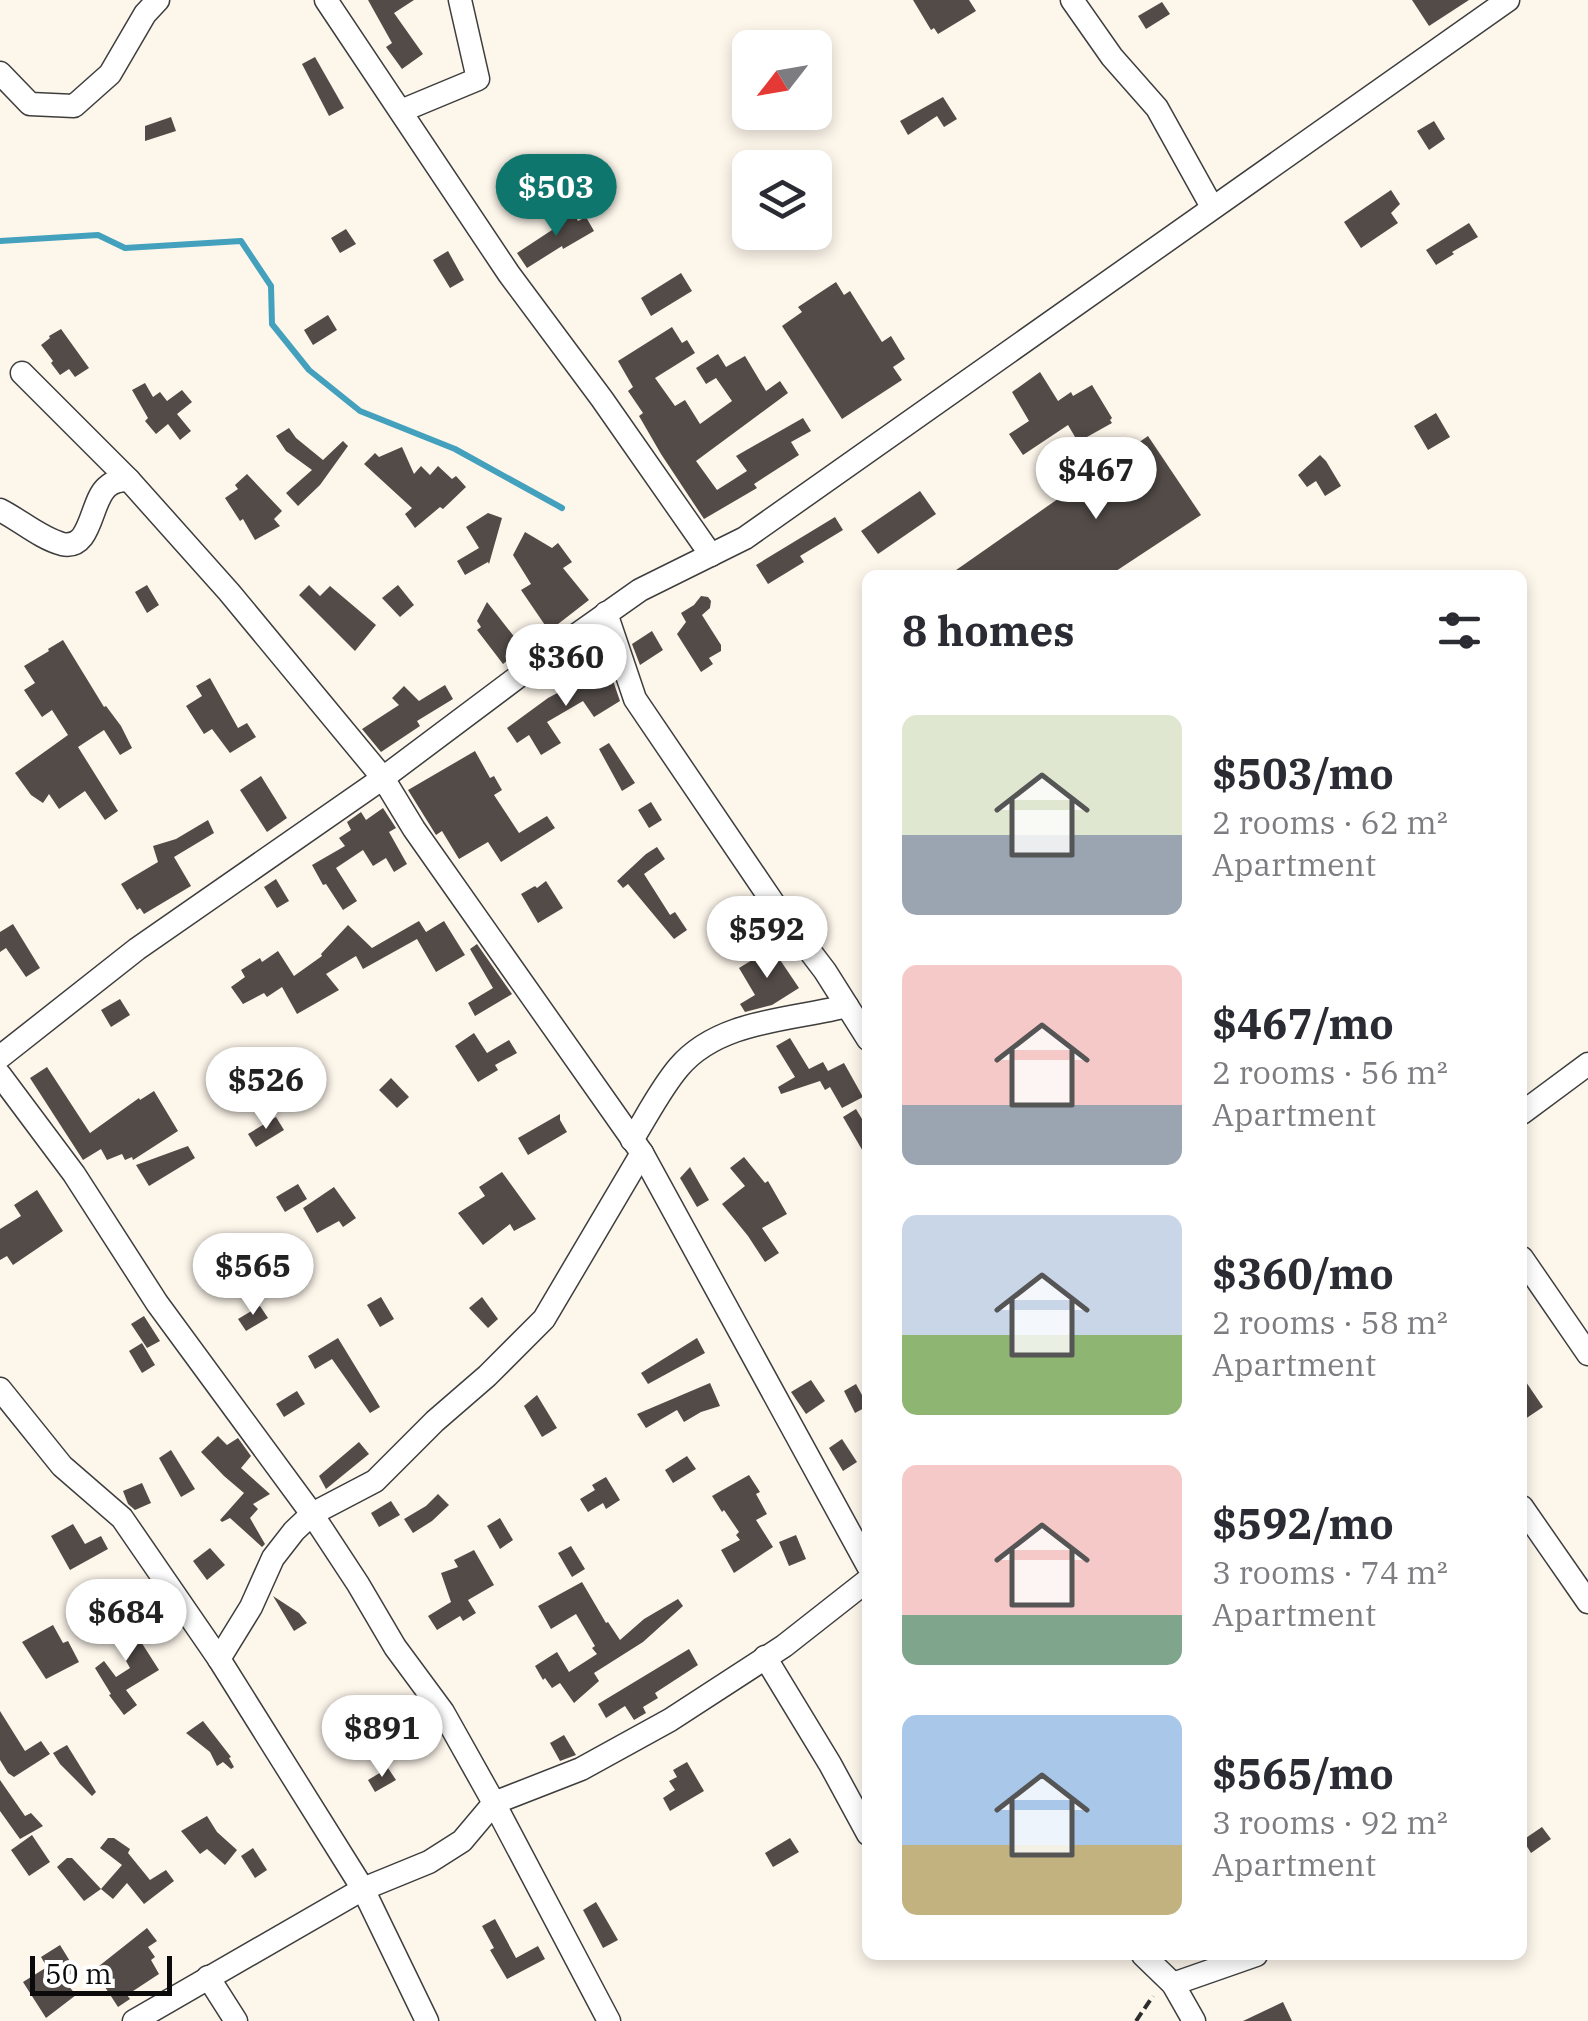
<!DOCTYPE html>
<html lang="en">
<head>
<meta charset="utf-8">
<style>
	:root { --surface:#fff; --page:#f7f7f7; --text:#2b2b33; --muted:#7c7c81; --accent:#0f766e }
	body { margin:0; font-family:"IBM Plex Serif",serif; background:var(--page); color:var(--text); height:100vh; display:flex; flex-direction:column; font-size:38px; white-space:nowrap }
	* { box-sizing:border-box; margin:0 }
	p { font-size:32px; color:var(--muted) }
	.icon { flex:none; width:55px; height:55px; fill:none; stroke:currentColor; stroke-width:2; stroke-linecap:round; stroke-linejoin:round }
	.map { position:relative; flex:1; overflow:hidden }
	.drawer { position:absolute; left:862px; top:570px; width:665px; height:1390px; display:flex; flex-direction:column; background:var(--surface); border-radius:15px; box-shadow:0 5px 15px #0003 }
	.drawer>* { flex:none }
	.needle { width:65px; rotate:239deg }
	.fabs { position:absolute; left:732px; top:30px; display:grid; gap:20px }
	.fabs a { display:grid; place-items:center; width:100px; height:100px; border-radius:15px; background:var(--surface); box-shadow:0 5px 15px #0003; font-size:50px }
	.scale { position:absolute; left:30px; bottom:25px; width:142px; box-sizing:border-box; padding-left:10px; border:5px solid #0b0b0b; border-top:0; font-size:28px; line-height:35px; white-space:nowrap; color:#0b0b0b; -webkit-text-stroke:8px #fff; paint-order:stroke }
	.price { position:absolute; translate:-50% -85px; padding:0 22px; border-radius:35px; background:#fff; color:#222; font-size:32px; line-height:65px; filter:drop-shadow(0 2px 5px #0008) }
	.price::after { content:''; position:absolute; left:50%; top:60px; width:30px; height:22px; margin-left:-15px; background:inherit; clip-path:polygon(0 0,100% 0,50% 100%) }
	.price.current { background:var(--accent); color:#fff }
	ul { padding:0; list-style:none }
	li { display:flex; align-items:center; gap:30px; height:250px; padding:0 40px }
	li span { display:grid; place-items:center; flex:none; width:280px; height:200px; border-radius:15px; color:#555 }
	li>.icon { margin-inline-start:auto }
	span .icon { width:120px; height:120px; fill:#fffc; stroke-width:1 }
	li b { font-size:42px }
	h2 { display:flex; justify-content:space-between; align-items:center; height:120px; padding:0 40px; font-size:42px }
	.map>svg:first-child { display:block }
	.lines { fill:none; stroke-linecap:round; stroke-linejoin:round }
	.stream { stroke:#43a1be; stroke-width:6 }
	.building { fill:#524b48 }
	.street-casing { stroke:#3e3e3e; stroke-width:25 }
	.path { stroke:#2d2d2d; stroke-width:4; stroke-dasharray:10 5; stroke-linecap:butt }
	.street { stroke:#fff; stroke-width:22 }
</style>
</head>
<body>
<div class="map">
<svg width="1588" height="2021" viewBox="0 0 1588 2021">
	<rect width="100%" height="100%" fill="#fdf6eb"/>
	<g class="lines">
		<!-- stream -->
		<polyline class="stream" points="0,241 98,235 125,248 241,241 271,286 272,324 309,370 360,411 455,449 562,508"/>
	</g>
	<!-- building -->
	<g class="building">
		<polygon points="368,0 414,0 394,13 423,54 402,69 386,47 392,43"/>
		<polygon points="913,0 969,0 976,11 938,34 934,28 931,30"/>
		<polygon points="1412,0 1469,0 1429,26"/>
		<polygon points="1162,2 1170,14 1146,29 1138,16"/>
		<polygon points="315,57 344,108 329,116 302,64"/>
		<polygon points="943,97 957,119 944,127 937,116 908,135 900,121"/>
		<polygon points="171,117 176,131 145,141 145,126"/>
		<polygon points="1434,121 1445,139 1429,150 1417,131"/>
		<polygon points="1391,190 1400,204 1391,213 1398,223 1361,248 1344,222"/>
		<polygon points="573,212 578,221 586,217 594,231 563,249 562,246 527,268 517,253 552,230 556,227 554,222"/>
		<polygon points="1469,223 1478,237 1452,252 1454,254 1436,265 1426,250"/>
		<polygon points="346,229 356,244 340,253 331,238"/>
		<polygon points="448,251 464,280 450,288 433,260"/>
		<polygon points="681,273 692,291 651,316 641,298"/>
		<polygon points="836,282 844,295 850,291 882,342 891,336 905,359 893,367 902,380 842,419 782,326 802,312 798,307"/>
		<polygon points="328,315 337,330 313,345 304,330"/>
		<polygon points="672,327 682,343 687,340 695,353 655,378 675,406 685,400 700,424 732,401 716,378 706,384 696,368 718,354 726,367 745,356 766,391 780,381 788,393 696,461 717,490 747,471 736,456 803,418 811,431 791,442 799,455 754,484 757,488 704,519 661,454 639,416 643,413 628,391 633,387 618,361"/>
		<polygon points="61,329 89,368 75,377 69,369 60,375 51,363 53,361 41,345 50,338 49,336"/>
		<polygon points="1040,372 1058,401 1071,392 1073,396 1092,385 1112,418 1110,420 1112,423 1078,442 1068,425 1023,455 1009,434 1029,421 1012,392"/>
		<polygon points="145,383 153,397 160,392 167,401 182,390 192,402 177,414 191,431 180,440 168,424 156,434 145,421 148,418 132,390"/>
		<polygon points="1436,413 1450,437 1428,450 1414,426"/>
		<polygon points="289,428 296,438 323,460 343,441 348,446 320,485 298,506 286,493 312,470 286,451 276,436"/>
		<polygon points="1148,436 1201,515 1110,575 949,575"/>
		<polygon points="402,447 414,474 421,466 430,475 438,466 452,479 456,476 466,487 443,509 440,507 415,528 405,514 412,508 364,464 375,453 379,457"/>
		<polygon points="1320,455 1326,461 1341,486 1325,496 1316,481 1307,487 1298,475"/>
		<polygon points="247,474 282,511 274,519 280,526 255,540 243,519 240,521 225,498 238,489 235,485"/>
		<polygon points="920,491 936,514 878,554 861,531"/>
		<polygon points="488,513 502,518 489,564 488,562 465,575 457,561 479,548 466,527"/>
		<polygon points="835,517 843,530 800,556 804,562 768,584 756,565"/>
		<polygon points="525,532 552,548 558,543 572,562 563,568 589,600 549,631 521,590 531,584 513,555"/>
		<polygon points="147,585 159,605 147,613 135,592"/>
		<polygon points="309,585 320,596 330,586 376,625 355,651 299,595"/>
		<polygon points="398,585 414,605 400,617 382,598"/>
		<polygon points="701,596 708,597 711,601 710,608 702,615 721,645 721,651 709,658 713,664 701,672 677,634 686,622 681,613 694,605"/>
		<polygon points="487,602 523,648 503,664 477,630 481,627 477,621"/>
		<polygon points="652,631 663,650 640,665 632,644"/>
		<polygon points="63,640 104,707 106,706 121,726 132,748 120,755 104,730 78,747 118,811 105,820 85,791 59,809 49,794 43,803 31,795 15,773 68,735 52,710 42,717 24,690 35,683 24,666 49,651 48,649"/>
		<polygon points="608,666 620,701 594,717 583,701 547,722 561,743 541,755 529,735 517,743 507,728 548,698"/>
		<polygon points="210,678 238,728 247,723 256,737 230,753 212,729 204,734 186,706 202,696 196,686"/>
		<polygon points="445,685 453,699 417,721 420,726 381,752 362,729 399,705 392,698 404,686 419,701"/>
		<polygon points="609,743 635,783 622,791 599,749"/>
		<polygon points="475,751 490,778 494,776 502,790 494,795 519,833 547,816 555,828 501,862 488,842 459,859 442,831 436,835 408,790"/>
		<polygon points="261,776 287,818 267,832 240,790"/>
		<polygon points="651,802 662,820 649,828 638,810"/>
		<polygon points="383,808 396,828 389,832 407,864 394,872 386,858 373,866 363,850 336,868 357,901 343,910 326,884 323,885 312,865 345,846 339,838 351,830 347,822 361,812 366,820"/>
		<polygon points="208,820 214,833 174,857 191,886 144,914 140,908 137,910 121,884 158,862 153,846 176,839"/>
		<polygon points="657,847 665,859 644,874 670,915 675,912 687,930 674,939 628,884 623,888 617,881 646,854"/>
		<polygon points="276,879 289,901 277,908 264,887"/>
		<polygon points="546,881 563,908 538,923 521,894 535,886 537,888"/>
		<polygon points="419,921 426,932 444,921 465,955 436,972 417,939 363,969 356,956 326,974 339,990 297,1014 282,987 267,997 264,993 243,1004 231,987 245,977 241,970 260,958 262,962 278,951 294,976 322,956 321,954 348,925 372,948"/>
		<polygon points="13,924 40,968 26,977 6,948 0,952 0,932"/>
		<polygon points="477,944 512,994 475,1016 468,1003 493,988 470,949"/>
		<polygon points="772,948 799,988 772,1005 745,1012 740,1004 755,995 739,968"/>
		<polygon points="120,999 130,1015 111,1027 101,1010"/>
		<polygon points="474,1033 487,1053 509,1040 517,1053 495,1065 498,1070 478,1082 455,1046"/>
		<polygon points="790,1038 809,1069 823,1062 828,1071 844,1063 863,1097 842,1108 830,1087 825,1090 820,1081 781,1094 778,1087 795,1077 776,1046"/>
		<polygon points="280,1053 296,1078 262,1097 248,1073"/>
		<polygon points="47,1067 90,1133 139,1098 140,1100 154,1091 178,1131 133,1160 132,1157 125,1160 122,1154 107,1160 101,1149 83,1160 30,1078"/>
		<polygon points="391,1078 409,1097 397,1108 379,1090"/>
		<polygon points="856,1109 868,1129 868,1160 843,1117"/>
		<polygon points="560,1114 560,1120 567,1132 528,1155 518,1138"/>
		<polygon points="276,1117 284,1130 256,1147 248,1134"/>
		<polygon points="188,1146 195,1158 149,1186 136,1165"/>
		<polygon points="744,1157 765,1183 768,1181 787,1214 762,1228 779,1253 765,1262 748,1236 722,1204 745,1186 730,1168"/>
		<polygon points="690,1167 709,1200 697,1207 680,1178"/>
		<polygon points="502,1172 536,1219 514,1231 510,1224 483,1245 458,1213 485,1196 479,1187"/>
		<polygon points="298,1184 307,1199 285,1212 276,1197"/>
		<polygon points="334,1187 356,1218 343,1227 339,1221 317,1233 303,1208"/>
		<polygon points="37,1190 63,1231 13,1265 7,1256 0,1260 0,1229 21,1216 14,1205"/>
		<polygon points="219,1255 228,1271 208,1282 200,1266"/>
		<polygon points="381,1297 394,1319 380,1327 367,1305"/>
		<polygon points="482,1297 498,1319 488,1328 469,1308"/>
		<polygon points="260,1306 268,1318 246,1331 238,1319"/>
		<polygon points="144,1316 160,1341 147,1348 131,1324"/>
		<polygon points="338,1338 380,1407 370,1413 332,1359 315,1369 308,1356"/>
		<polygon points="697,1338 705,1353 648,1384 641,1373"/>
		<polygon points="142,1343 155,1365 142,1373 129,1351"/>
		<polygon points="1522,1376 1543,1407 1522,1421"/>
		<polygon points="811,1380 825,1401 806,1414 791,1392"/>
		<polygon points="710,1383 720,1406 701,1412 684,1422 677,1410 646,1428 637,1414"/>
		<polygon points="856,1384 868,1406 855,1413 844,1391"/>
		<polygon points="297,1391 305,1404 284,1417 276,1404"/>
		<polygon points="537,1395 557,1428 542,1437 524,1406"/>
		<polygon points="218,1436 227,1445 238,1438 251,1456 241,1468 270,1494 253,1504 258,1509 250,1518 265,1544 262,1547 230,1518 222,1522 220,1520 244,1493 224,1476 201,1452"/>
		<polygon points="842,1439 857,1462 843,1471 829,1448"/>
		<polygon points="359,1442 369,1454 326,1489 319,1476"/>
		<polygon points="171,1450 195,1489 181,1497 159,1458"/>
		<polygon points="687,1456 696,1469 673,1483 665,1470"/>
		<polygon points="749,1475 760,1492 756,1494 767,1514 756,1520 773,1547 734,1573 721,1550 740,1540 736,1535 739,1532 724,1510 722,1512 712,1496"/>
		<polygon points="606,1477 620,1500 606,1509 603,1503 588,1512 580,1499 595,1490 592,1485"/>
		<polygon points="142,1483 151,1503 135,1510 128,1504 123,1491"/>
		<polygon points="438,1494 449,1505 432,1521 413,1533 404,1519 426,1506"/>
		<polygon points="391,1501 400,1515 379,1527 371,1513"/>
		<polygon points="500,1518 513,1540 500,1549 487,1526"/>
		<polygon points="73,1524 85,1544 101,1536 108,1549 70,1570 51,1536"/>
		<polygon points="796,1535 806,1559 789,1566 779,1542"/>
		<polygon points="571,1546 585,1569 572,1577 558,1553"/>
		<polygon points="210,1548 225,1565 207,1580 193,1561"/>
		<polygon points="474,1550 494,1585 468,1600 476,1613 463,1621 460,1616 437,1630 428,1616 451,1602 441,1573 458,1567 454,1560"/>
		<polygon points="582,1582 606,1623 608,1622 620,1640 644,1619 678,1599 683,1606 643,1642 594,1673 599,1681 574,1703 560,1683 552,1688 545,1678 543,1680 535,1666 557,1652 569,1672 597,1654 592,1648 595,1646 576,1614 551,1629 538,1606"/>
		<polygon points="273,1596 299,1613 307,1623 294,1631"/>
		<polygon points="117,1613 125,1628 129,1623 159,1670 126,1690 137,1705 124,1715 109,1695 111,1694 95,1668 104,1661 116,1677 130,1668 103,1620"/>
		<polygon points="53,1625 63,1643 68,1641 79,1662 46,1679 22,1642"/>
		<polygon points="689,1649 698,1665 655,1693 658,1698 643,1707 646,1713 634,1720 625,1706 606,1718 598,1704"/>
		<polygon points="0,1711 25,1751 41,1741 50,1754 14,1777 8,1773 0,1760"/>
		<polygon points="203,1721 231,1757 229,1758 234,1767 231,1769 223,1762 217,1766 210,1752 186,1733"/>
		<polygon points="564,1735 576,1755 560,1761 550,1743"/>
		<polygon points="67,1745 96,1792 92,1796 60,1764 53,1753"/>
		<polygon points="687,1762 704,1791 670,1811 663,1798 675,1790 669,1781 677,1777 673,1770"/>
		<polygon points="388,1768 396,1780 375,1792 368,1780"/>
		<polygon points="0,1780 25,1816 31,1813 43,1826 20,1839 0,1811"/>
		<polygon points="207,1816 217,1832 237,1850 225,1865 207,1849 200,1854 181,1831"/>
		<polygon points="1542,1827 1551,1839 1531,1853 1523,1840"/>
		<polygon points="32,1835 50,1862 29,1876 11,1850"/>
		<polygon points="108,1838 114,1838 130,1849 128,1853 150,1880 166,1870 174,1881 144,1904 127,1883 113,1899 101,1889 122,1865 100,1848"/>
		<polygon points="790,1838 799,1852 773,1867 765,1853"/>
		<polygon points="253,1848 267,1870 255,1878 241,1856"/>
		<polygon points="67,1858 72,1858 101,1889 84,1901 57,1867"/>
		<polygon points="596,1902 618,1940 603,1948 583,1910"/>
		<polygon points="495,1919 516,1958 538,1946 545,1959 507,1979 490,1950 494,1948 482,1926"/>
		<polygon points="147,1928 157,1941 148,1947 155,1957 151,1960 159,1974 127,1995 130,1999 118,2007 94,1970"/>
		<polygon points="60,1945 76,1971 63,1979 76,1995 46,2018 23,1982 47,1967 41,1957"/>
		<polygon points="1283,2002 1292,2021 1243,2021"/>
	</g>
	<g class="lines">
		<!-- street casing -->
		<g class="street-casing">
			<g id="street">
				<polyline points="326,0 509,274 602,399 711,555"/>
				<polyline points="1072,0 1112,57 1157,108 1212,207"/>
				<polyline points="0,73 30,104 74,106 110,74 145,14 158,0"/>
				<polyline points="401,111 478,79 460,0"/>
				<polyline points="22,373 129,480 229,592 383,778 414,829 642,1153 544,1319 487,1376 435,1421 375,1481 312,1514 294,1531 273,1558 251,1607 219,1659"/>
				<path d="M 0,510 C 20,520 40,538 62,544 C 92,551 90,501 107,487 C 113,481 120,480 129,480"/>
				<polyline points="606,613 635,699 774,904 825,971 868,1039"/>
				<polyline points="0,1057 137,949 383,778 531,667 640,590 745,538 1508,0"/>
				<polyline points="0,1075 74,1174 157,1303 312,1514 358,1584 395,1647 443,1712 494,1803 609,2021"/>
				<polyline points="1522,1113 1588,1064"/>
				<path d="M 632,1140 C 647,1116 661,1088 679,1067 C 719,1020 791,1020 847,1006"/>
				<polyline points="642,1153 868,1566"/>
				<polyline points="1522,1258 1588,1354"/>
				<polyline points="0,1389 62,1466 122,1518 219,1659 363,1889 427,2021"/>
				<polyline points="1522,1507 1588,1602"/>
				<polyline points="765,1657 830,1764 868,1834"/>
				<polyline points="1143,1955 1173,1984 1194,2021"/>
				<polyline points="208,1977 236,2021"/>
				<polyline points="1173,1984 1256,1955"/>
				<polyline points="134,2021 363,1889 429,1862 462,1841 494,1803 581,1769 670,1720 784,1646 868,1580"/>
			</g>
		</g>
		<!-- path -->
		<polyline class="path" points="1136,2021 1153,1996"/>
		<!-- street -->
		<use href="#street" class="street"/>
	</g>
</svg>
<div class="fabs">
<a><svg class="needle" viewBox="-14 -14 28 28"><path d="M0-13l5 13h-10z" fill="#e53935"/><path d="M0 13l5-13h-10z" fill="#7c7c81"/></svg></a>
<a><svg class="icon" aria-label="layers" viewBox="0 0 24 24"><path d="M12 4l9 5-9 5-9-5zM3 14l9 5 9-5"/></svg></a>
</div>
<div class="scale">50 m</div>
<b class="price current" style="left:556px;top:239px">$503</b>
<b class="price" style="left:1096px;top:522px">$467</b>
<b class="price" style="left:566px;top:709px">$360</b>
<b class="price" style="left:767px;top:981px">$592</b>
<b class="price" style="left:266px;top:1132px">$526</b>
<b class="price" style="left:253px;top:1318px">$565</b>
<b class="price" style="left:126px;top:1664px">$684</b>
<b class="price" style="left:382px;top:1780px">$891</b>
<section class="drawer">
<h2>8 homes<svg class="icon" aria-label="filters" viewBox="0 0 24 24"><path d="M4 7h16M4 17h16"/><circle cx="9" cy="7" r="2"/><circle cx="15" cy="17" r="2"/></svg></h2>
<ul>
<li><span style="background:linear-gradient(#dfe7d0 60%,#9aa5b1 0)"><svg class="icon" aria-label="home" viewBox="0 0 24 24"><path d="M3 11l9-7 9 7M6 9v11h12V9"/></svg></span><div><b>$503/mo</b><p>2 rooms · 62 m²</p><p>Apartment</p></div></li>
<li><span style="background:linear-gradient(#f6c9c9 70%,#9aa5b1 0)"><svg class="icon" aria-label="home" viewBox="0 0 24 24"><path d="M3 11l9-7 9 7M6 9v11h12V9"/></svg></span><div><b>$467/mo</b><p>2 rooms · 56 m²</p><p>Apartment</p></div></li>
<li><span style="background:linear-gradient(#c9d6e8 60%,#8fb573 0)"><svg class="icon" aria-label="home" viewBox="0 0 24 24"><path d="M3 11l9-7 9 7M6 9v11h12V9"/></svg></span><div><b>$360/mo</b><p>2 rooms · 58 m²</p><p>Apartment</p></div></li>
<li><span style="background:linear-gradient(#f6c9c9 75%,#7fa58c 0)"><svg class="icon" aria-label="home" viewBox="0 0 24 24"><path d="M3 11l9-7 9 7M6 9v11h12V9"/></svg></span><div><b>$592/mo</b><p>3 rooms · 74 m²</p><p>Apartment</p></div></li>
<li><span style="background:linear-gradient(#a9c7e8 65%,#c2b280 0)"><svg class="icon" aria-label="home" viewBox="0 0 24 24"><path d="M3 11l9-7 9 7M6 9v11h12V9"/></svg></span><div><b>$565/mo</b><p>3 rooms · 92 m²</p><p>Apartment</p></div></li>
</ul>
</section>
</div>
</body>
</html>
